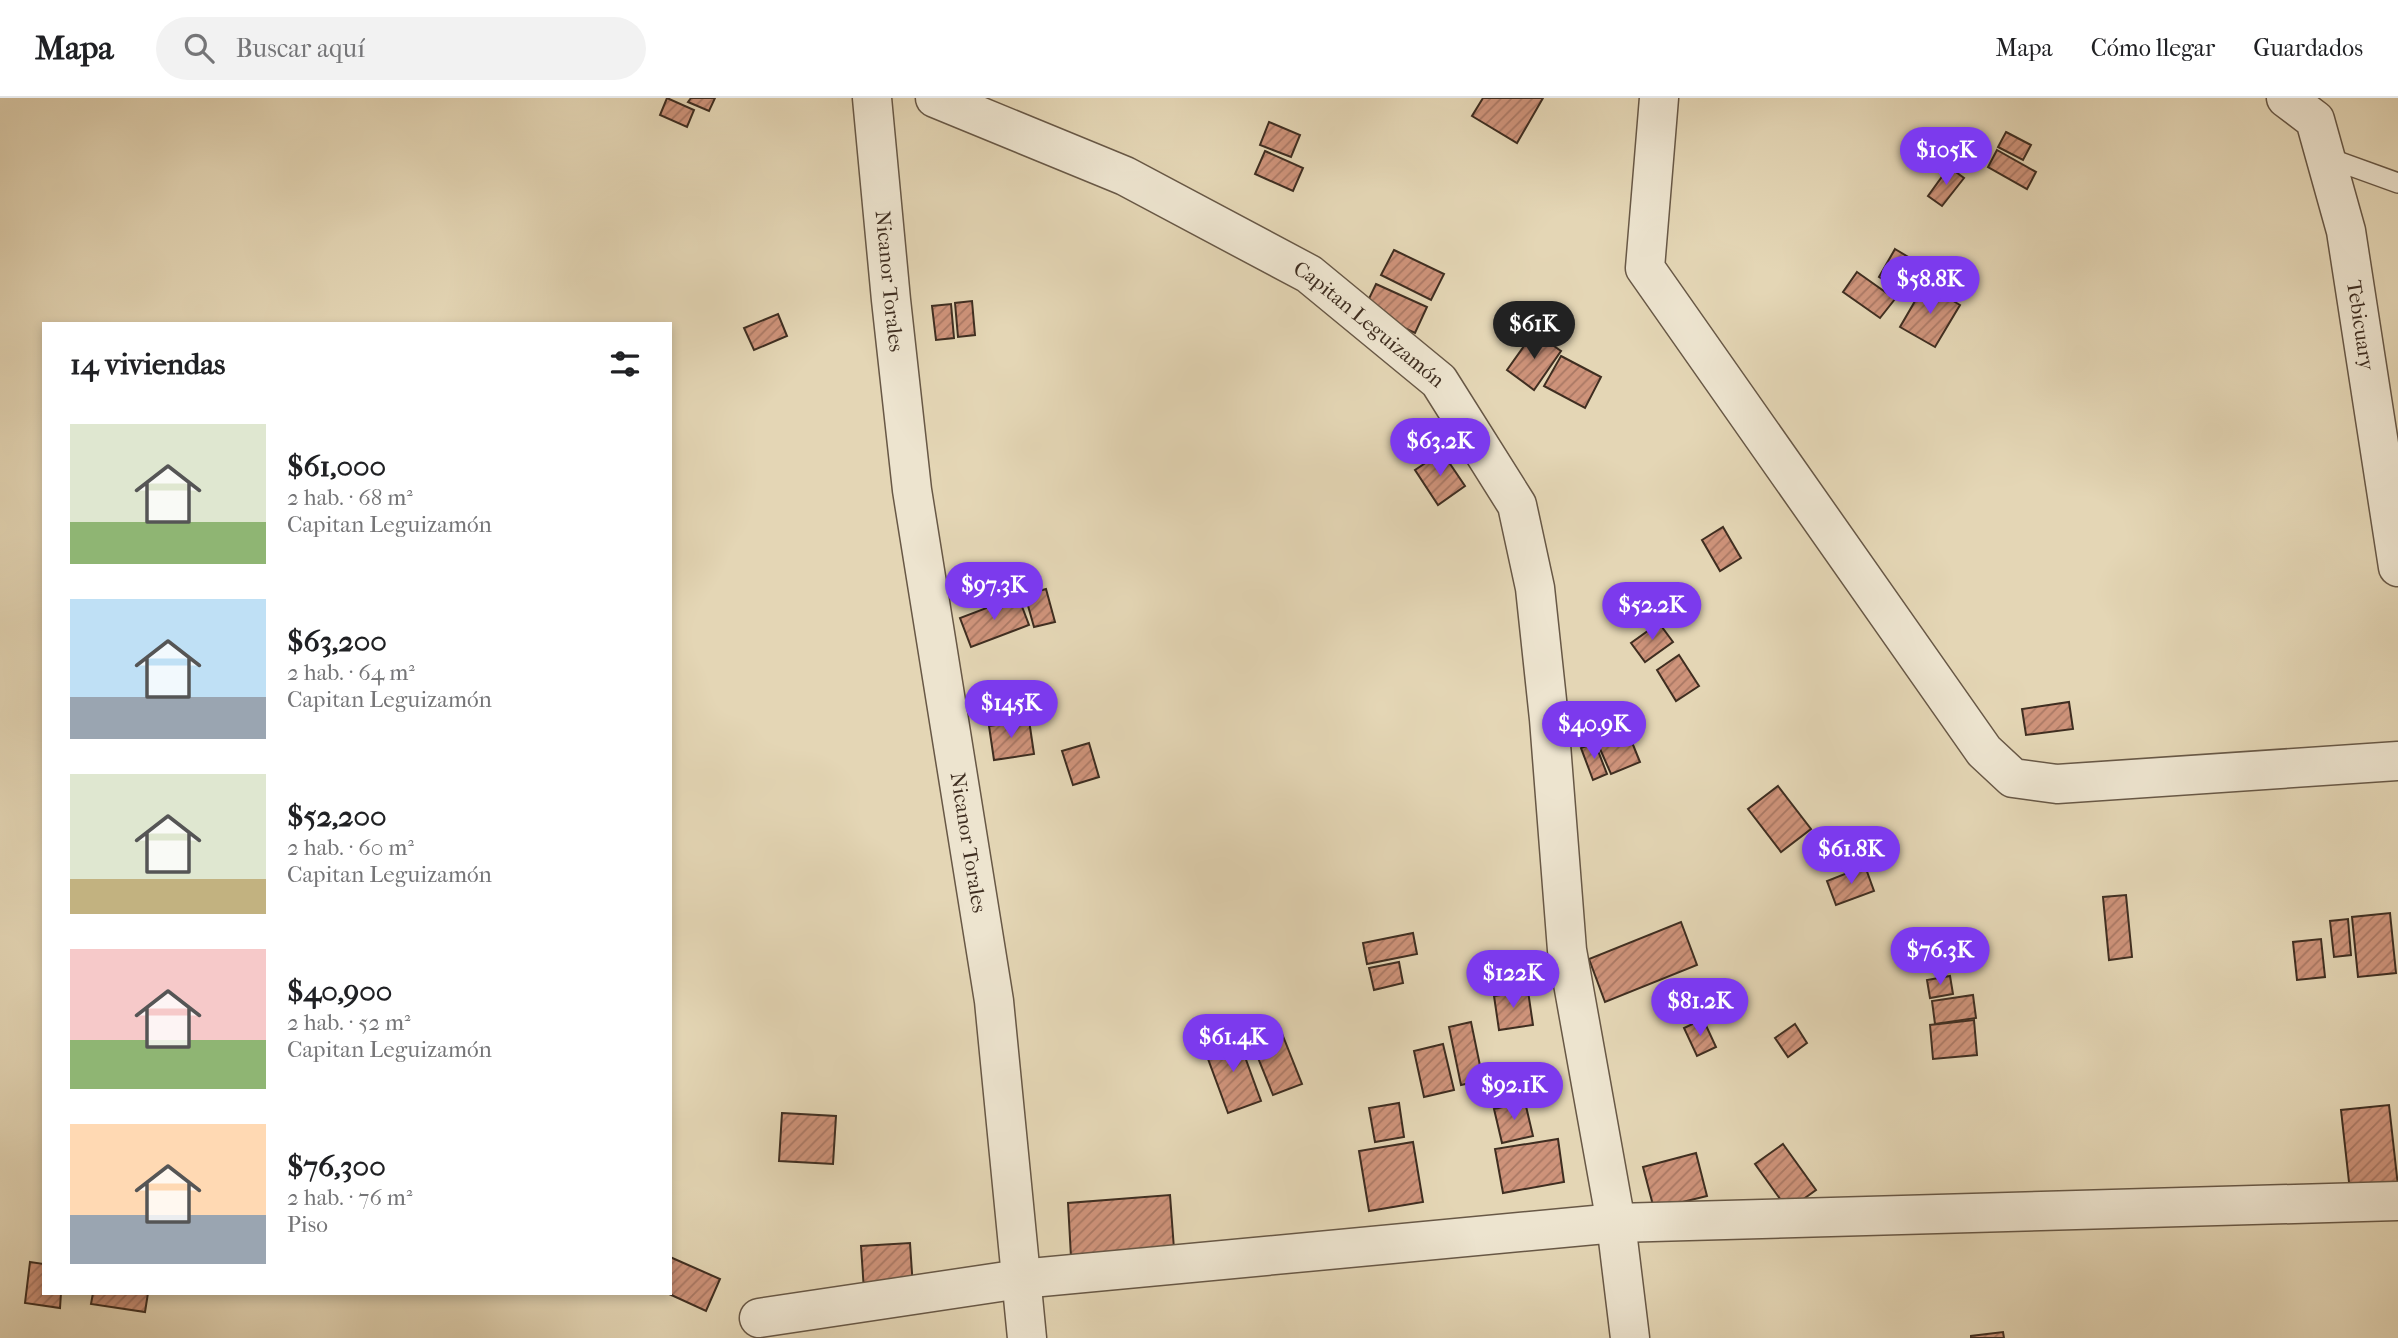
<!DOCTYPE html>
<html lang="es">
<head>
<meta charset="utf-8">
<style>
	:root { --surface:#fff; --page:#f2f2f2; --text:#202124; --muted:#757577; --line:#e0e0e0; --accent:#7c3aed }
	body { margin:0; font-family:"IM FELL French Canon",serif; background:var(--page); color:var(--text); height:100vh; display:flex; flex-direction:column; font-size:26px; white-space:nowrap }
	* { box-sizing:border-box; margin:0 }
	p { font-size:23px; color:var(--muted) }
	.icon { flex:none; width:38px; height:38px; fill:none; stroke:currentColor; stroke-width:2; stroke-linecap:round; stroke-linejoin:round }
	.map { position:relative; flex:1; overflow:hidden }
	.side { position:absolute; left:42px; top:224px; width:630px; height:973px; display:flex; flex-direction:column; background:var(--surface); border-radius:0px; box-shadow:0 4px 10px #0003 }
	.side>* { flex:none }
	.price { position:absolute; translate:-50% -60px; padding:0 16px; border-radius:24px; background:var(--accent); color:#fff; font-size:23px; line-height:46px; filter:drop-shadow(0 2px 4px #0008) }
	.price::after { content:''; position:absolute; left:50%; top:42px; width:21px; height:16px; margin-left:-10px; background:inherit; clip-path:polygon(0 0,100% 0,50% 100%) }
	.price.current { background:#222; color:#fff }
	ul { padding:0; list-style:none }
	li { display:flex; align-items:center; gap:21px; height:175px; padding:0 28px }
	li span { display:grid; place-items:center; flex:none; width:196px; height:140px; border-radius:0px; color:#555 }
	li>.icon { margin-inline-start:auto }
	span .icon { width:84px; height:84px; fill:#fffc; stroke-width:1 }
	li b { font-size:30px }
	h2 { display:flex; justify-content:space-between; align-items:center; height:84px; padding:0 28px; font-size:30px }
	header { display:flex; align-items:center; gap:42px; box-sizing:border-box; height:98px; padding:0 35px; background:var(--surface); border-bottom:2px solid var(--line) }
	header strong { font-size:33px }
	nav { display:flex; gap:38px; margin-inline-start:auto; font-size:24px }
	.search { width:490px; height:63px; background:var(--page); display:flex; align-items:center; gap:18px; box-sizing:border-box; padding:0 24px; border-radius:38px; color:var(--muted); font-size:26px }
	.map>svg:first-child { display:block }
	.building { fill:url(#building-hatch); stroke:#3f2e21; stroke-width:2 }
	.lines { fill:none; stroke-linecap:round; stroke-linejoin:round }
	.service-casing { stroke:#685846; stroke-width:22 }
	.minor-casing { stroke:#685846; stroke-width:41 }
	.service { stroke:#ede4cf; stroke-width:19 }
	.minor { stroke:#ede4cf; stroke-width:38 }
	.labels { text-anchor:middle; dominant-baseline:central; stroke-width:5; stroke-linejoin:round; paint-order:stroke }
	.street-label { font-size:21px; fill:#3f2e21; stroke:#ede4cf }
</style>
</head>
<body>
<header>
<strong>Mapa</strong>
<div class="search"><svg class="icon" aria-label="search" viewBox="0 0 24 24"><circle cx="10" cy="10" r="6"/><path d="M15 15l6 6"/></svg>Buscar aquí</div>
<nav><a>Mapa</a><a>Cómo llegar</a><a>Guardados</a></nav>
</header>
<div class="map">
<svg width="2398" height="1240" viewBox="0 0 2398 1240">
	<defs>
		<pattern id="building-hatch" width="6" height="6" patternUnits="userSpaceOnUse" patternTransform="scale(1.75)"><rect width="6" height="6" fill="#ce937a"/><path d="M-1 1l2-2M0 6l6-6M5 7l2-2" fill="none" stroke="#a97864"/></pattern>
	</defs>
	<rect width="100%" height="100%" fill="#e4d6b5"/>
	<filter id="stains"><feTurbulence type="fractalNoise" baseFrequency=".00286" numOctaves="4"/><feColorMatrix values="0 0 0 0 .2 0 0 0 0 .09 0 0 0 0 .02 0 0 0 .5 -.17"/></filter>
	<radialGradient id="worn" r=".72"><stop offset=".6" stop-color="#630" stop-opacity="0"/><stop offset="1" stop-color="#630" stop-opacity=".3"/></radialGradient>
	<!-- building -->
	<g class="building">
		<polygon points="667,0 694,12 687,29 660,17"/>
		<polygon points="691,0 715,0 709,13 688,4"/>
		<polygon points="1483,0 1543,0 1517,45 1472,18"/>
		<polygon points="1269,24 1300,37 1291,59 1260,47"/>
		<polygon points="2006,34 2031,47 2023,62 1998,49"/>
		<polygon points="1997,52 2036,74 2027,91 1988,69"/>
		<polygon points="1265,53 1303,70 1293,93 1255,76"/>
		<polygon points="1949,69 1964,80 1942,108 1928,98"/>
		<polygon points="1895,151 1920,166 1903,194 1879,179"/>
		<polygon points="1394,152 1444,176 1431,202 1381,177"/>
		<polygon points="1857,174 1895,201 1880,220 1843,194"/>
		<polygon points="1376,186 1427,209 1415,235 1364,211"/>
		<polygon points="1925,186 1960,207 1935,249 1900,229"/>
		<polygon points="972,203 975,237 958,239 955,205"/>
		<polygon points="951,206 954,240 936,242 932,208"/>
		<polygon points="778,216 787,238 754,252 744,230"/>
		<polygon points="1534,234 1561,253 1534,292 1507,272"/>
		<polygon points="1561,258 1601,279 1585,310 1544,288"/>
		<polygon points="1442,354 1465,388 1438,407 1415,372"/>
		<polygon points="1723,429 1741,460 1720,473 1702,442"/>
		<polygon points="1046,491 1055,524 1034,529 1025,497"/>
		<polygon points="1018,498 1029,527 971,549 960,520"/>
		<polygon points="1659,525 1673,544 1645,564 1631,545"/>
		<polygon points="1679,557 1699,588 1676,603 1657,572"/>
		<polygon points="2069,604 2073,631 2026,637 2022,611"/>
		<polygon points="1029,622 1034,656 994,662 989,628"/>
		<polygon points="1627,632 1640,664 1611,676 1597,644"/>
		<polygon points="1089,645 1099,679 1073,687 1062,653"/>
		<polygon points="1595,645 1607,676 1593,682 1581,650"/>
		<polygon points="1778,688 1811,731 1781,754 1748,711"/>
		<polygon points="1865,768 1874,793 1836,807 1827,783"/>
		<polygon points="2126,797 2132,859 2109,862 2103,799"/>
		<polygon points="2390,815 2396,875 2358,879 2352,819"/>
		<polygon points="2348,821 2351,857 2334,859 2330,823"/>
		<polygon points="1681,824 1697,867 1605,904 1589,861"/>
		<polygon points="1413,835 1417,856 1367,866 1363,845"/>
		<polygon points="2321,841 2325,879 2297,882 2293,844"/>
		<polygon points="1399,864 1403,885 1374,892 1369,870"/>
		<polygon points="1950,878 1953,896 1930,900 1927,882"/>
		<polygon points="1528,893 1533,927 1499,932 1494,898"/>
		<polygon points="1973,897 1976,920 1935,926 1932,903"/>
		<polygon points="1703,921 1716,949 1697,958 1684,930"/>
		<polygon points="1974,922 1977,957 1933,961 1930,927"/>
		<polygon points="1471,924 1483,982 1461,987 1449,929"/>
		<polygon points="1795,926 1807,945 1788,959 1775,940"/>
		<polygon points="1279,928 1302,986 1273,997 1250,940"/>
		<polygon points="1237,937 1261,1003 1228,1015 1204,950"/>
		<polygon points="1443,946 1454,992 1424,999 1414,953"/>
		<polygon points="1525,1004 1533,1038 1502,1045 1494,1011"/>
		<polygon points="1399,1005 1404,1039 1375,1044 1369,1010"/>
		<polygon points="2389,1007 2398,1088 2350,1093 2341,1012"/>
		<polygon points="782,1015 836,1018 833,1066 779,1063"/>
		<polygon points="1558,1041 1564,1084 1503,1095 1495,1051"/>
		<polygon points="1413,1044 1423,1104 1369,1113 1359,1053"/>
		<polygon points="1783,1046 1816,1092 1788,1112 1755,1066"/>
		<polygon points="1696,1055 1707,1098 1654,1111 1643,1069"/>
		<polygon points="1170,1097 1174,1151 1071,1159 1068,1105"/>
		<polygon points="910,1145 913,1190 864,1193 861,1148"/>
		<polygon points="670,1159 720,1181 706,1213 667,1195 670,1195"/>
		<polygon points="30,1164 44,1166 44,1195 61,1195 60,1210 25,1205"/>
		<polygon points="93,1195 148,1195 145,1214 91,1206"/>
		<polygon points="2003,1234 2004,1240 1971,1240 1971,1238"/>
	</g>
	<g class="lines">
		<!-- service casing -->
		<g class="service-casing">
			<polyline id="service" points="2326,59 2398,85"/>
		</g>
		<!-- minor casing -->
		<g class="minor-casing">
			<g id="minor">
				<path id="s1" d="M 872,0 L 891,202 L 912,392 L 994,903 L 1027,1240"/>
				<path id="s2" d="M 935,0 L 1125,78 L 1309,176 L 1439,283 L 1517,407 L 1535,490 L 1549,621 L 1567,852 L 1616,1125 L 1630,1240"/>
				<polyline points="1659,0 1645,170 1984,653 2013,680 2057,686 2398,663"/>
				<path id="s3" d="M 2286,0 L 2315,22 L 2346,133 L 2398,469"/>
				<polyline points="759,1220 1020,1181 1616,1125 2398,1103"/>
			</g>
		</g>
		<!-- service -->
		<use href="#service" class="service"/>
		<!-- minor -->
		<use href="#minor" class="minor"/>
	</g>
	<g class="labels">
		<!-- street labels -->
		<g class="street-label">
			<text stroke="none"><textPath href="#s1" startOffset="184">Nicanor Torales</textPath></text>
			<text stroke="none"><textPath href="#s3" startOffset="247">Tebicuary</textPath></text>
			<text stroke="none"><textPath href="#s2" startOffset="492">Capitan Leguizamón</textPath></text>
			<text stroke="none"><textPath href="#s1" startOffset="751">Nicanor Torales</textPath></text>
		</g>
	</g>
	<rect width="100%" height="100%" filter="url(#stains)"/>
	<rect width="100%" height="100%" fill="url(#worn)"/>
</svg>
<b class="price" style="left:1946px;top:89px">$105K</b>
<b class="price" style="left:1930px;top:218px">$58.8K</b>
<b class="price current" style="left:1534px;top:263px">$61K</b>
<b class="price" style="left:1440px;top:380px">$63.2K</b>
<b class="price" style="left:994px;top:524px">$97.3K</b>
<b class="price" style="left:1652px;top:544px">$52.2K</b>
<b class="price" style="left:1011px;top:642px">$145K</b>
<b class="price" style="left:1594px;top:663px">$40.9K</b>
<b class="price" style="left:1851px;top:788px">$61.8K</b>
<b class="price" style="left:1940px;top:889px">$76.3K</b>
<b class="price" style="left:1513px;top:912px">$122K</b>
<b class="price" style="left:1700px;top:940px">$81.2K</b>
<b class="price" style="left:1233px;top:976px">$61.4K</b>
<b class="price" style="left:1514px;top:1024px">$92.1K</b>
<section class="side">
<h2>14 viviendas<svg class="icon" aria-label="filters" viewBox="0 0 24 24"><path d="M4 7h16M4 17h16"/><circle cx="9" cy="7" r="2"/><circle cx="15" cy="17" r="2"/></svg></h2>
<ul>
<li><span style="background:linear-gradient(#dfe7d0 70%,#8fb573 0)"><svg class="icon" aria-label="home" viewBox="0 0 24 24"><path d="M3 11l9-7 9 7M6 9v11h12V9"/></svg></span><div><b>$61,000</b><p>2 hab. · 68 m²</p><p>Capitan Leguizamón</p></div></li>
<li><span style="background:linear-gradient(#bfe0f5 70%,#9aa5b1 0)"><svg class="icon" aria-label="home" viewBox="0 0 24 24"><path d="M3 11l9-7 9 7M6 9v11h12V9"/></svg></span><div><b>$63,200</b><p>2 hab. · 64 m²</p><p>Capitan Leguizamón</p></div></li>
<li><span style="background:linear-gradient(#dfe7d0 75%,#c2b280 0)"><svg class="icon" aria-label="home" viewBox="0 0 24 24"><path d="M3 11l9-7 9 7M6 9v11h12V9"/></svg></span><div><b>$52,200</b><p>2 hab. · 60 m²</p><p>Capitan Leguizamón</p></div></li>
<li><span style="background:linear-gradient(#f6c9c9 65%,#8fb573 0)"><svg class="icon" aria-label="home" viewBox="0 0 24 24"><path d="M3 11l9-7 9 7M6 9v11h12V9"/></svg></span><div><b>$40,900</b><p>2 hab. · 52 m²</p><p>Capitan Leguizamón</p></div></li>
<li><span style="background:linear-gradient(#ffd9b3 65%,#9aa5b1 0)"><svg class="icon" aria-label="home" viewBox="0 0 24 24"><path d="M3 11l9-7 9 7M6 9v11h12V9"/></svg></span><div><b>$76,300</b><p>2 hab. · 76 m²</p><p>Piso</p></div></li>
</ul>
</section>
</div>
</body>
</html>
